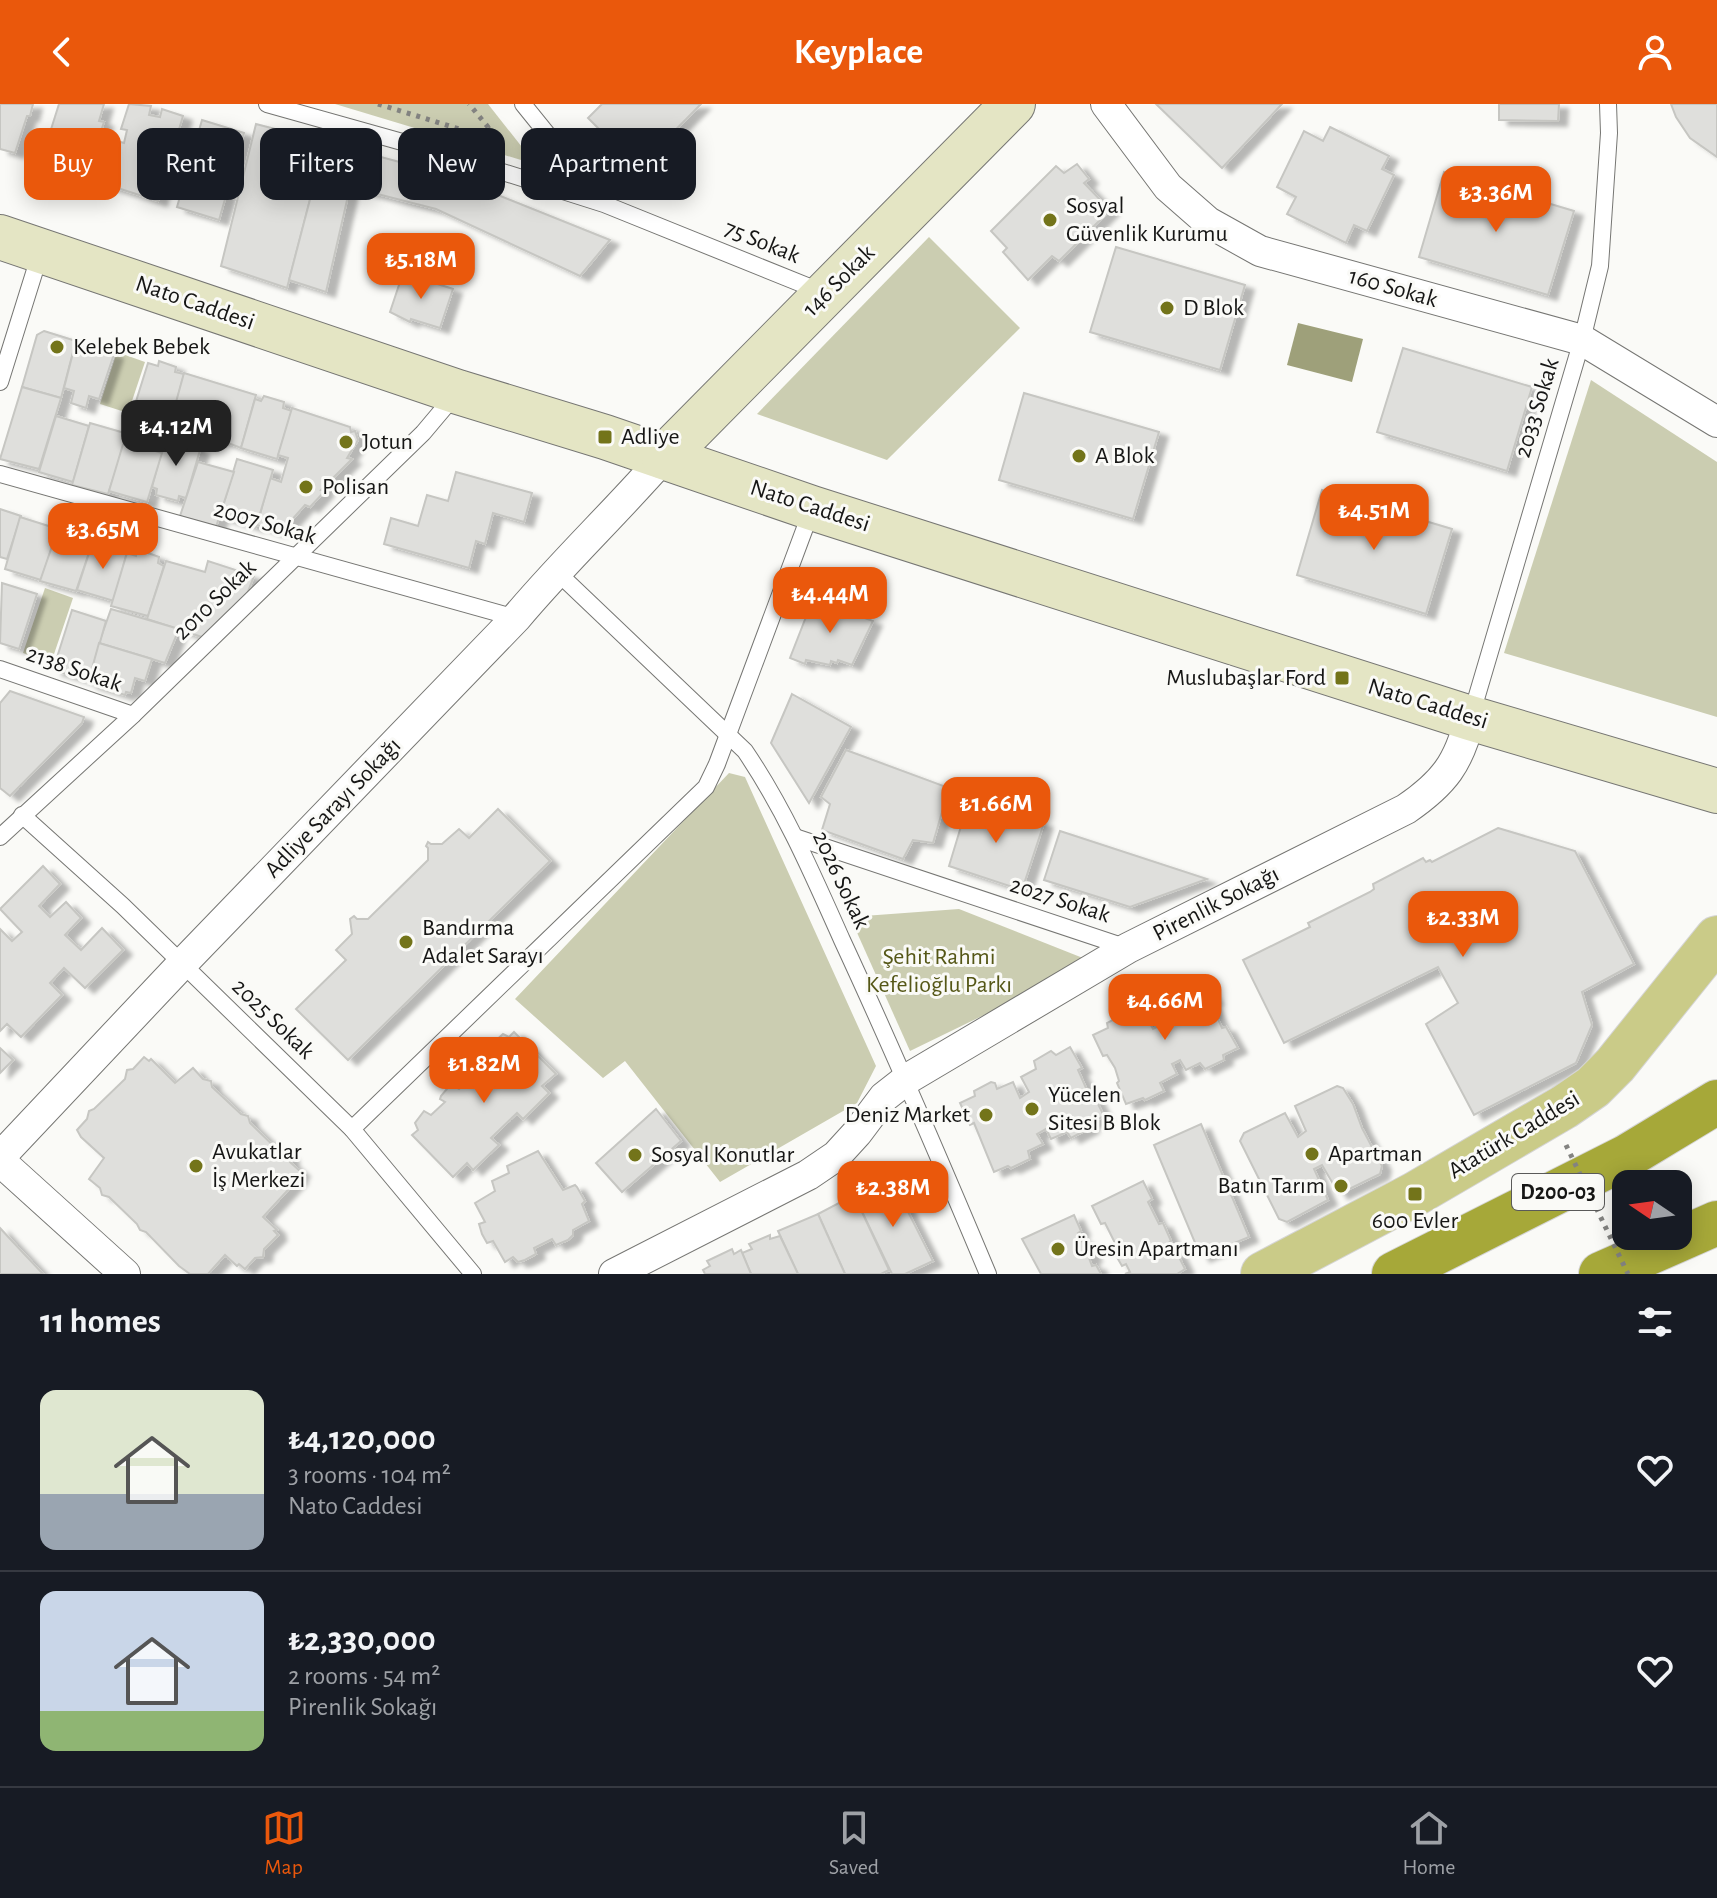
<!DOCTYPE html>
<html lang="en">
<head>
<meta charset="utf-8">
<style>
	:root { --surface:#171b24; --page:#242831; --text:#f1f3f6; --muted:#9ea1a6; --line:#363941; --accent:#ea580c }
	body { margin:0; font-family:"Alegreya Sans",sans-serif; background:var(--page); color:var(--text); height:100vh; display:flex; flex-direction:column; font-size:30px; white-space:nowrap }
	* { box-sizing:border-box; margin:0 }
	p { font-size:26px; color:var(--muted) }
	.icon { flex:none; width:44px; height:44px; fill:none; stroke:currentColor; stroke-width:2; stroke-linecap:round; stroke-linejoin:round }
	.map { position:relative; height:1170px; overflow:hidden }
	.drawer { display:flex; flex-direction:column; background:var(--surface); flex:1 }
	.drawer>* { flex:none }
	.hud { position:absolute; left:24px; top:24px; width:800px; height:72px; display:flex; gap:16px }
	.needle { width:52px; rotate:283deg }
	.tools { position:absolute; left:1612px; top:1066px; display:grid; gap:16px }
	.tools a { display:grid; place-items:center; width:80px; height:80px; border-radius:16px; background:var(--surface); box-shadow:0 4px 20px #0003; font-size:40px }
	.price { position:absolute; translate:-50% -68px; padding:0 18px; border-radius:16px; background:var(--accent); color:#fff; font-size:26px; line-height:52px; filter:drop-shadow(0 2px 4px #0008) }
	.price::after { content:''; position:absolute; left:50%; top:48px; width:24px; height:18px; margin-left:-12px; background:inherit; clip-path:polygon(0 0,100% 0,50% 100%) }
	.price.current { background:#222; color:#fff }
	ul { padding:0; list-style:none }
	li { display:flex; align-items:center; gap:24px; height:200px; padding:0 40px }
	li+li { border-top:2px solid var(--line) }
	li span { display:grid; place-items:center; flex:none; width:224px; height:160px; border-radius:16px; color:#555 }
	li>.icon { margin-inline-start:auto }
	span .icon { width:96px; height:96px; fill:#fffc; stroke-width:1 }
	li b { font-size:34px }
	h2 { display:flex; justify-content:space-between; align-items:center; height:96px; padding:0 40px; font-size:34px }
	.chip { padding:0 28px; border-radius:16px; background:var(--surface); box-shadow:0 4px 20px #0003; font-size:28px; line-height:72px }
	.chip.current { background:var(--accent); color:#fff }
	header { display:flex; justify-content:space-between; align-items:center; height:104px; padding:0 40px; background:var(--accent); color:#fff; font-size:36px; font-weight:600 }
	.dock { display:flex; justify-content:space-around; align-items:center; height:112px; border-top:2px solid var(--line); background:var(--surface); font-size:22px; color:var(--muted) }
	.dock a { display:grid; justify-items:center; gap:4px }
	.dock .current { color:var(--accent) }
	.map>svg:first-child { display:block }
	.green { fill:#cbcdb1 }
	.water { fill:#9ea07a }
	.building { fill:#dfdfdc; stroke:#c6c6c2; stroke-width:2; filter:url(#shadow) }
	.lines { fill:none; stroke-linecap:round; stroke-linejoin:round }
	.lane-casing { stroke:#767673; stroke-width:18 }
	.street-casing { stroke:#767673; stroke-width:32 }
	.secondary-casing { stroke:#767673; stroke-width:46 }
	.primary-casing { stroke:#d5d5d5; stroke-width:46 }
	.highway-casing { stroke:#d5d5d5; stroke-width:46 }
	.path { stroke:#838381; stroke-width:5; stroke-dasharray:4 6; stroke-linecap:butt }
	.lane { stroke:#fff; stroke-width:16 }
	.street { stroke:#fff; stroke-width:30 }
	.secondary { stroke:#e4e5c4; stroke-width:44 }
	.primary { stroke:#cacb88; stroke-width:44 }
	.highway { stroke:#a6a839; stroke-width:44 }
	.path-bridge { stroke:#838381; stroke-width:5; stroke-dasharray:4 6; stroke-linecap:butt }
	.poi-dot { fill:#73741a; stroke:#fafaf7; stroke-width:3 }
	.labels { text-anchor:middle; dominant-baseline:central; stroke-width:6; stroke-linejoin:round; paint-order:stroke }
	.shield { fill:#fafaf7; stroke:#5a5a59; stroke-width:2 }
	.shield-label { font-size:22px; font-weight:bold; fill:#161615 }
	.poi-label { font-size:24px; fill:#161615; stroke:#fafaf7; text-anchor:start }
	.street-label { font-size:24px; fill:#161615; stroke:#fafaf7 }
	.park-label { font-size:24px; fill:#555717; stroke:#fafaf7 }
</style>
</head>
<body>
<header><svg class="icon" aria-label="back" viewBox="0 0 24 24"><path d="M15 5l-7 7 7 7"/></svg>Keyplace<svg class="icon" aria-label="person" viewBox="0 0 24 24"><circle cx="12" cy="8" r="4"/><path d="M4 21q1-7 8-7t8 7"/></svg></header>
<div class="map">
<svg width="1717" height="1170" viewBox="0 0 1717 1170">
	<defs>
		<filter id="shadow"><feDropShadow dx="9" dy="5" stdDeviation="2" flood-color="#0004"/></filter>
	</defs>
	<rect width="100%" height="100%" fill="#fafaf7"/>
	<!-- green -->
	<g class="green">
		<polygon points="335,0 488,0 529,52 521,56"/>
		<polygon points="929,133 1020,224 887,356 757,310"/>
		<polygon points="117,248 145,258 128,309 100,300"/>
		<polygon points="1591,276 1717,358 1717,613 1504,549"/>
		<polygon points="45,484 73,494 51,559 23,549"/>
		<polygon points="729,669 745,673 876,962 857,999 720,1078 625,957 603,974 515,895"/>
		<polygon points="959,805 1093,858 910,947 850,813"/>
	</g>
	<!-- water -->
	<polygon class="water" points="1298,219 1363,235 1352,278 1287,261"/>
	<!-- building -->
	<g class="building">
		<polygon points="0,0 33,0 30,12 27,12 15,49 0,45"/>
		<polygon points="59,0 104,0 99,17 104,18 99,33 94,32 83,70 41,57"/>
		<polygon points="129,0 151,2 149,11 160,13 162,5 183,12 174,42 168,41 164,51 170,52 158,97 105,80 117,37 124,39 127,26 121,25"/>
		<polygon points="602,0 701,0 638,64 588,14"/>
		<polygon points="1156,0 1282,0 1222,64"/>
		<polygon points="1499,0 1559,0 1558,17 1499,16"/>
		<polygon points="1671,0 1717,0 1717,53 1690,34 1676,13"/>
		<polygon points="202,16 244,29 219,116 177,103"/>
		<polygon points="256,20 325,38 287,184 221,162"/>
		<polygon points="1330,23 1389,52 1382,65 1394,71 1367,127 1354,121 1346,139 1287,110 1296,93 1277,83 1304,27 1323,37"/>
		<polygon points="325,38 448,71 610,136 580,172 436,105 350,83 326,188 289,176"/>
		<polygon points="1077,60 1089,75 1084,79 1110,106 1059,157 1052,152 1028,176 1003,148 1007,144 991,127 1056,62 1064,69"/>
		<polygon points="1444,68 1574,107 1548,191 1419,153"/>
		<polygon points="1116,143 1245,181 1220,266 1090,228"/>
		<polygon points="403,169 453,185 440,224 411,215 410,218 390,208"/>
		<polygon points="44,227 76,237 61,294 22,283 37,231"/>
		<polygon points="76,237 114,250 99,295 89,292 86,304 71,299 74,287 64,284"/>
		<polygon points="1403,244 1532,283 1507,367 1377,328"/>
		<polygon points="159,257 176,263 175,268 184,270 171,318 161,315 160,319 142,314 144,309 133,307 148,259 158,262"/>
		<polygon points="184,269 256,291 241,344 215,334 215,331 197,325 196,328 170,320"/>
		<polygon points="22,283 61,294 39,365 0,355"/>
		<polygon points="1024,289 1159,328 1133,415 999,376"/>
		<polygon points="264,292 284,298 283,304 292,307 277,355 241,344 255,295 261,297"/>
		<polygon points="292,304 350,323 351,328 355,327 358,336 347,354 352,355 321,386 325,387 310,403 305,401 282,427 273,427 257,421 270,374 281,378 288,354 278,351"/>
		<polygon points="56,312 89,322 73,378 39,368"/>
		<polygon points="90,319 128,330 108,390 72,381"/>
		<polygon points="173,332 195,338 194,343 200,346 186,394 179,392 178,397 156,391 157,385 152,383 165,335 172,337"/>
		<polygon points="124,337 162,349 147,398 109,387"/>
		<polygon points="237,355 273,366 256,423 220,412"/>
		<polygon points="198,358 234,368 216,423 180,412"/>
		<polygon points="456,368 532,389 524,418 493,409 485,440 476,437 469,464 384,440 391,414 418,422 427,391 448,397"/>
		<polygon points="1322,386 1452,425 1426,510 1297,471"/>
		<polygon points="0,405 21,412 7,455 0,453"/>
		<polygon points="20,413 58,425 41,476 5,465"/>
		<polygon points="58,425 93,437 76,487 40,477"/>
		<polygon points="93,437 127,448 114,497 77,486"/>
		<polygon points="137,445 159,453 158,459 164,462 148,512 111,502 127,449 136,452"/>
		<polygon points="166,457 205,468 208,457 254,472 247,490 202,533 147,515"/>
		<polygon points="2,479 37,490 19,545 0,539"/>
		<polygon points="813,495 873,517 852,561 838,556 837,559 831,557 830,561 806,556 805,560 790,554"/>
		<polygon points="111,505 179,525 165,559 99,539"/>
		<polygon points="72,506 106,517 89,577 53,566"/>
		<polygon points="99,539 152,555 145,577 135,574 131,589 126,588 125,591 88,579"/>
		<polygon points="10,587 84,613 82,619 10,692 0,684 0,599"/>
		<polygon points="792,590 851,623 809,699 771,639"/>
		<polygon points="846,646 949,684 933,739 913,736 903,755 822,726 830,700 821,693"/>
		<polygon points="969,696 1044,719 1022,786 949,762"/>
		<polygon points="498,705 550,757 348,956 296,905 346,856 336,846 352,830 350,815 354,812 357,815 368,815 428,756 428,744 426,742 428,738 431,740 442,740 459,725 469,734"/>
		<polygon points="1498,724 1575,747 1634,860 1582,888 1592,921 1576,959 1474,1011 1426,920 1458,899 1438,863 1284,939 1243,856 1310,823 1308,819 1370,788 1374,785 1373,780 1423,754 1426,758 1430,756 1432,758"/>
		<polygon points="1060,727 1207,775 1130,803 1044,776"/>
		<polygon points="43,762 60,780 39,802 50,813 66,798 81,814 65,831 81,846 102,824 123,846 85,884 64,864 50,879 62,891 21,933 7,920 0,927 0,825 12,837 22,828 0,805"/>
		<polygon points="1203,874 1214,896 1210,897 1222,924 1226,923 1238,944 1223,951 1224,956 1205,965 1200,959 1186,966 1180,956 1172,960 1177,970 1160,979 1164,987 1145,996 1143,994 1126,1000 1117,979 1119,977 1115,964 1107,951 1103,952 1093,931 1108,924 1107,919 1126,909 1130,915 1144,908 1153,925 1163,920 1154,904 1168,896 1167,888 1186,878 1188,882"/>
		<polygon points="514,928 556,970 542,982 549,989 523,1015 517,1009 491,1034 499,1041 473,1066 467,1059 453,1073 412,1031 418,1026 415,1019 424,1007 431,1011 445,998 440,995 441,992 451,980 459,985 468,975 464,968 476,956 481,960 495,948 491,941 503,930 509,933"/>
		<polygon points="1070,943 1082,964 1078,966 1090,993 1094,992 1104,1012 1089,1020 1090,1024 1071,1034 1067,1028 1051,1035 1046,1025 1037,1030 1043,1040 1028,1047 1030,1055 1011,1064 1008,1062 994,1068 974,1019 970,1021 960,999 975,992 974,987 991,978 995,979 997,985 1013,978 1020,994 1029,988 1021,973 1036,965 1034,957 1051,947 1056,951"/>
		<polygon points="0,944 13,956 0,969"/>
		<polygon points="144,953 149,957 151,955 175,979 193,964 203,975 211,977 212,983 241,1010 248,1012 250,1019 281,1049 290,1052 290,1058 301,1068 296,1073 299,1074 263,1113 277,1126 274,1127 278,1131 264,1145 263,1153 255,1154 245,1165 239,1160 237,1162 225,1151 208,1170 190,1170 179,1162 146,1128 140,1126 137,1120 109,1093 102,1091 100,1084 89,1075 104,1054 81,1033 77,1026 87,1015 89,1007 94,1005 125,975 127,966 133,965"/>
		<polygon points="1337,982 1343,984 1353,1000 1362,1024 1382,1062 1380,1070 1339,1090 1322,1061 1314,1065 1328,1096 1287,1118 1279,1115 1240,1037 1244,1029 1285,1009 1298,1033 1306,1027 1295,1002"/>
		<polygon points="656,1005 681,1037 622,1088 596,1059"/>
		<polygon points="1201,1020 1249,1133 1201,1153 1154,1041"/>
		<polygon points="538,1047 563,1086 575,1081 577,1083 585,1097 582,1100 589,1117 573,1126 573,1131 568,1136 556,1141 552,1135 534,1144 536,1150 525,1156 518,1158 513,1153 505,1158 493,1137 487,1139 482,1130 479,1120 485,1118 475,1099 495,1087 492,1077 509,1069 507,1062"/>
		<polygon points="1143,1077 1152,1095 1148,1098 1159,1120 1163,1119 1171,1137 1167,1140 1172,1148 1176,1147 1185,1165 1177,1170 1125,1170 1130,1168 1126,1160 1122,1162 1111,1143 1116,1141 1105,1119 1101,1120 1092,1102"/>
		<polygon points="873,1080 897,1086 933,1157 905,1170 892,1170 854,1091"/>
		<polygon points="854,1091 889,1166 881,1170 845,1170 818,1110"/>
		<polygon points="818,1110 845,1170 798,1170 778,1127"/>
		<polygon points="1074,1111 1081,1127 1078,1129 1082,1137 1084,1135 1093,1153 1089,1154 1092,1162 1096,1161 1101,1170 1041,1170 1022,1135"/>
		<polygon points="0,1124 12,1137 43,1170 0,1170"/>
		<polygon points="770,1131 770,1135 780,1132 798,1170 751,1170 742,1149 752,1145 749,1140"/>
		<polygon points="732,1145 734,1150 741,1146 751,1170 705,1170 703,1166 710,1162 707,1157"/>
	</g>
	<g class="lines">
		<!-- lane casing -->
		<g class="lane-casing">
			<g id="lane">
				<polyline points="267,0 452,52 604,100 822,188"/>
				<polyline points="523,0 603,99"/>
				<polyline points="0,278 40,150"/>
				<polyline points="0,370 516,514"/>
				<path d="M 556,467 L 745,647 C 785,706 813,771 842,836 C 893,946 941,1058 988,1170"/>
				<polyline points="0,565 133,611"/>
				<polyline points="1471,612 1582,236 1600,162 1609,29 1608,0"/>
				<polyline points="22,711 123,802 352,1025 473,1170"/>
				<polyline points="0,733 133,611 423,329 455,291"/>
				<polyline points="795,733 1128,844"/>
				<polyline points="352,1025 706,683 717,660 812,405"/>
			</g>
		</g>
		<!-- street casing -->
		<g class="street-casing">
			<g id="street">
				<polyline points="1106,0 1168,83 1208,118 1260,147 1582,236 1717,318"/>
				<path d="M 0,1053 L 182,860 L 516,514 C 563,458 616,408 664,353"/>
				<polyline points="0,1057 125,1170"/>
				<path d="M 614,1170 L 808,1071 L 836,1052 L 857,1029 L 884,993 L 907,975 L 1128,844 L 1406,705 C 1444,679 1459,659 1470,614"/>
			</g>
		</g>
		<!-- secondary casing -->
		<g class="secondary-casing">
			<g id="secondary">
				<polyline points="0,133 458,288 605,333 812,404 1470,614 1717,687"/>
				<polyline points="664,353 1013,0"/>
			</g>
		</g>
		<!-- primary casing -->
		<g class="primary-casing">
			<polyline id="primary" points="1263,1170 1415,1090 1564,1003 1593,983 1615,961 1717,834"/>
		</g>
		<!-- highway casing -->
		<g class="highway-casing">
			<g id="highway">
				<polyline points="1394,1170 1626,1053 1717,998"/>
				<polyline points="1601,1170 1717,1119"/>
			</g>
		</g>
		<!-- path -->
		<polyline class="path" points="378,0 482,32 486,30 488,23 469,0"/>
		<!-- lane -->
		<use href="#lane" class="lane"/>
		<!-- street -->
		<use href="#street" class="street"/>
		<!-- secondary -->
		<use href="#secondary" class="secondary"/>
		<!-- primary -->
		<use href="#primary" class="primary"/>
		<!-- highway -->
		<use href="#highway" class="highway"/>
		<!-- path-bridge -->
		<polyline class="path-bridge" points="1566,1041 1628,1170"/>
	</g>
	<!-- markers -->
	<g class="poi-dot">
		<circle cx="1050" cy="116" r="8"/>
		<circle cx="1167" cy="204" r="8"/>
		<circle cx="57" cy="243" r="8"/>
		<rect x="597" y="325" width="16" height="16" rx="4"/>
		<circle cx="346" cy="338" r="8"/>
		<circle cx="1079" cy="352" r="8"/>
		<circle cx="306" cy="383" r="8"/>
		<rect x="1334" y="566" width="16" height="16" rx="4"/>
		<circle cx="406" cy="838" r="8"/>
		<circle cx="1032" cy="1005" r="8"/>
		<circle cx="986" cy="1011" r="8"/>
		<circle cx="1312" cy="1050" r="8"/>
		<circle cx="635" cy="1051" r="8"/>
		<circle cx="196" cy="1062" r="8"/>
		<circle cx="1341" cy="1082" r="8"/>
		<rect x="1407" y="1082" width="16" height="16" rx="4"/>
		<circle cx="1058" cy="1145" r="8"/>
	</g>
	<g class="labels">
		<!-- shield labels -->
		<rect class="shield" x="1512" y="1070" width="92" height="36" rx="6"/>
		<g class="shield-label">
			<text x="1558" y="1088">D200-03</text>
		</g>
		<!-- poi labels -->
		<g class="poi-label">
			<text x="1066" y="102">Sosyal<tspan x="1066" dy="28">Güvenlik Kurumu</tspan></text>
			<text x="1183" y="204">D Blok</text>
			<text x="73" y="243">Kelebek Bebek</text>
			<text x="621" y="333">Adliye</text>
			<text x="362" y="338">Jotun</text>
			<text x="1095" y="352">A Blok</text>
			<text x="322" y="383">Polisan</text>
			<text x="1326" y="574" text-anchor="end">Muslubaşlar Ford</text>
			<text x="422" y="824">Bandırma<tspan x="422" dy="28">Adalet Sarayı</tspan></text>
			<text x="1048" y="991">Yücelen<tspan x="1048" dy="28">Sitesi B Blok</tspan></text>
			<text x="970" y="1011" text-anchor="end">Deniz Market</text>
			<text x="212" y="1048">Avukatlar<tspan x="212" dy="28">İş Merkezi</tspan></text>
			<text x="1328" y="1050">Apartman</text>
			<text x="651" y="1051">Sosyal Konutlar</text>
			<text x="1325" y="1082" text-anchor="end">Batın Tarım</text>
			<text x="1415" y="1117" text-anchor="middle">600 Evler</text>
			<text x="1074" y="1145">Üresin Apartmanı</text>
		</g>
		<!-- street labels -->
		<g class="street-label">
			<text transform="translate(762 138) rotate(22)">75 Sokak</text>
			<text transform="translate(839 177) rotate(-45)">146 Sokak</text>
			<text transform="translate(1393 184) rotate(16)">160 Sokak</text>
			<text transform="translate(195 199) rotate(19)">Nato Caddesi</text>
			<text transform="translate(1537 304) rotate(-73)">2033 Sokak</text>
			<text transform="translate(810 402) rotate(18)">Nato Caddesi</text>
			<text transform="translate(265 419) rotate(16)">2007 Sokak</text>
			<text transform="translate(215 496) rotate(-44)">2010 Sokak</text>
			<text transform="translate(74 565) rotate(19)">2138 Sokak</text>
			<text transform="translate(1428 600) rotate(17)">Nato Caddesi</text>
			<text transform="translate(333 704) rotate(-46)">Adliye Sarayı Sokağı</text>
			<text transform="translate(841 776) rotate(65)">2026 Sokak</text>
			<text transform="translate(1060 796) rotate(18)">2027 Sokak</text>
			<text transform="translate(1216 800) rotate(-27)">Pirenlik Sokağı</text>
			<text transform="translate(273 915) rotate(44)">2025 Sokak</text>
			<text transform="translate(1514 1031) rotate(-31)">Atatürk Caddesi</text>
		</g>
		<!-- park labels -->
		<g class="park-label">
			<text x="939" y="853">Şehit Rahmi<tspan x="939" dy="28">Kefelioğlu Parkı</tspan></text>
		</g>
	</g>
</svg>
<div class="tools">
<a><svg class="needle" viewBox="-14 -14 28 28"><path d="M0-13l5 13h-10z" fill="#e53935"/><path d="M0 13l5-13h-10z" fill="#9ea1a6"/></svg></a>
</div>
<b class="price" style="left:1496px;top:130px">₺3.36M</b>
<b class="price" style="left:421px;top:197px">₺5.18M</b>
<b class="price current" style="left:176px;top:364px">₺4.12M</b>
<b class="price" style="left:1374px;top:448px">₺4.51M</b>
<b class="price" style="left:103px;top:467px">₺3.65M</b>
<b class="price" style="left:830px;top:531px">₺4.44M</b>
<b class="price" style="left:996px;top:741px">₺1.66M</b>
<b class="price" style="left:1463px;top:855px">₺2.33M</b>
<b class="price" style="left:1165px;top:938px">₺4.66M</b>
<b class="price" style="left:484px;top:1001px">₺1.82M</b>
<b class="price" style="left:893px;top:1125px">₺2.38M</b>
<div class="hud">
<a class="chip current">Buy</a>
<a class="chip">Rent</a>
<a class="chip">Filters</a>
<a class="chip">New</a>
<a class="chip">Apartment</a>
</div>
</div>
<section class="drawer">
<h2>11 homes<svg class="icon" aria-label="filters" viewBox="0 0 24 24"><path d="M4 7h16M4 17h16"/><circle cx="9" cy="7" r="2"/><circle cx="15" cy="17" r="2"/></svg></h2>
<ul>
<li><span style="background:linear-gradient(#dfe7d0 65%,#9aa5b1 0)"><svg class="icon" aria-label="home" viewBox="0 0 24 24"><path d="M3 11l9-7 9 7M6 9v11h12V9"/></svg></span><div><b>₺4,120,000</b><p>3 rooms · 104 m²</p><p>Nato Caddesi</p></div><svg class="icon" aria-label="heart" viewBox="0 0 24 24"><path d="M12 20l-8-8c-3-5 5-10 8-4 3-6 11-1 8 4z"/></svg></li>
<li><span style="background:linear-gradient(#c9d6e8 75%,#8fb573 0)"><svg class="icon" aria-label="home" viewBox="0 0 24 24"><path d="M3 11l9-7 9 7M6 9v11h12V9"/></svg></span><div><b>₺2,330,000</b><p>2 rooms · 54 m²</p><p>Pirenlik Sokağı</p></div><svg class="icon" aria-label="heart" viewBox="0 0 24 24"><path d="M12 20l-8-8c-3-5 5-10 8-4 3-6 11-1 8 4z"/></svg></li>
</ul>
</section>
<nav class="dock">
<a class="current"><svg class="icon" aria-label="map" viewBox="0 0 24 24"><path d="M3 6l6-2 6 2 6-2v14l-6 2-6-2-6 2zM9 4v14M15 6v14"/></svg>Map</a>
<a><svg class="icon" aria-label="saved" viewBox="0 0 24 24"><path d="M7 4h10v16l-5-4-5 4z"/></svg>Saved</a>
<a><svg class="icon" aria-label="home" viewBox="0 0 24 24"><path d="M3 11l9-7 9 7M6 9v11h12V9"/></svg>Home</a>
</nav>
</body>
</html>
